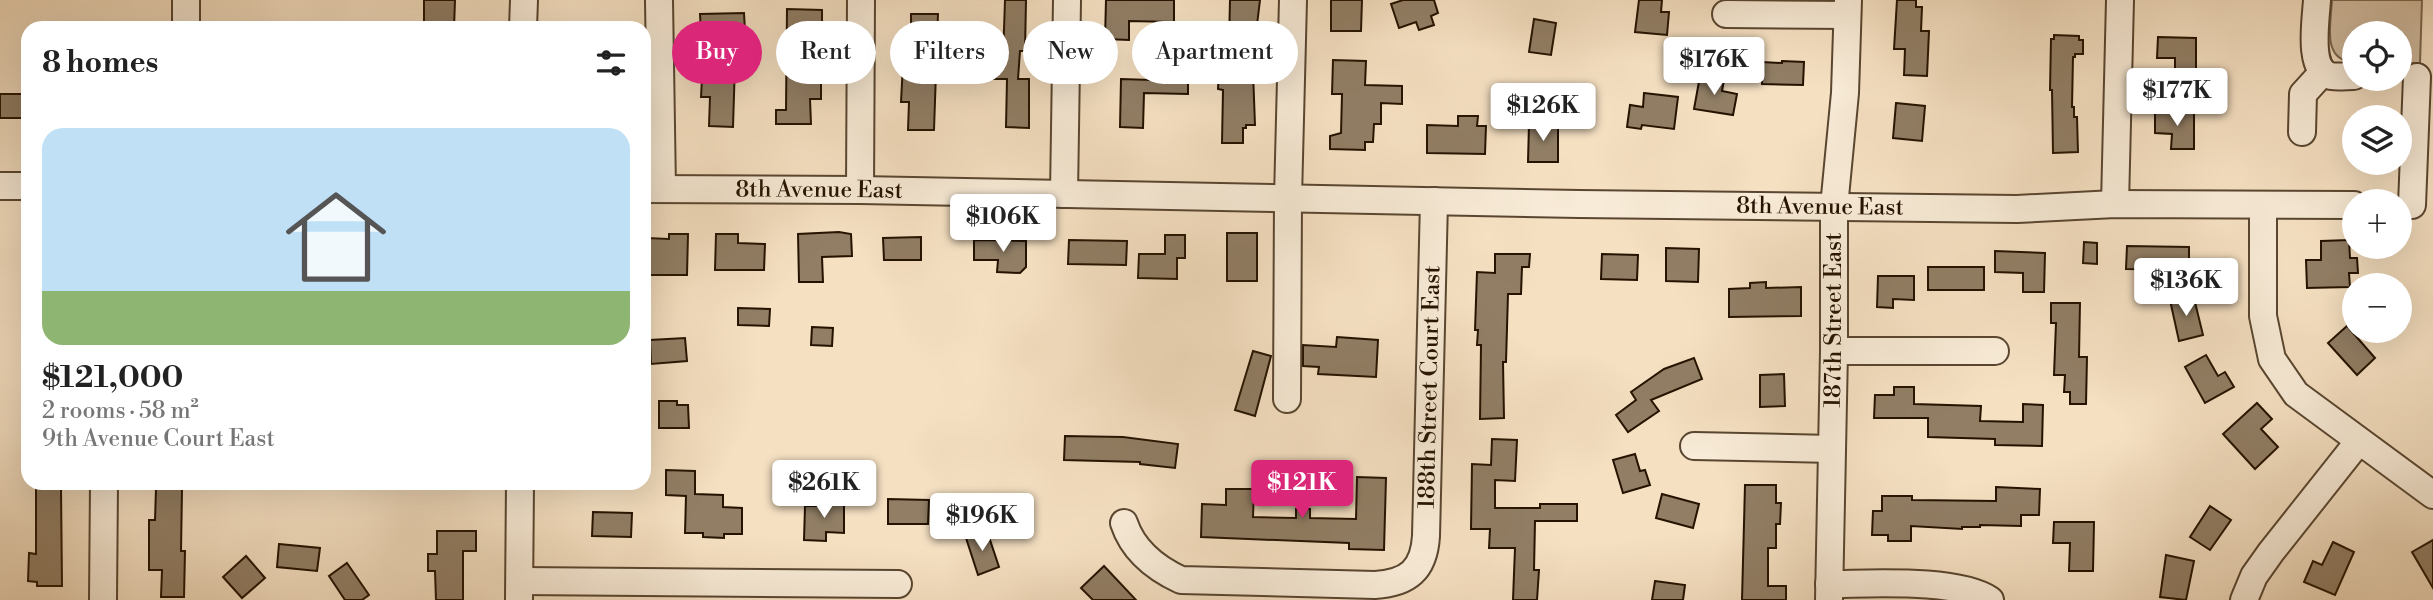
<!DOCTYPE html>
<html lang="en">
<head>
<meta charset="utf-8">
<style>
	:root { --surface:#fff; --page:#f2f2f2; --text:#222; --muted:#767676; --accent:#db2777 }
	body { margin:0; font-family:"Libre Bodoni",serif; background:var(--page); color:var(--text); height:100vh; display:flex; flex-direction:column; font-size:26px; white-space:nowrap }
	* { box-sizing:border-box; margin:0 }
	p { font-size:23px; color:var(--muted) }
	.icon { flex:none; width:38px; height:38px; fill:none; stroke:currentColor; stroke-width:2; stroke-linecap:round; stroke-linejoin:round }
	.map { position:relative; flex:1; overflow:hidden }
	.details { position:absolute; left:21px; top:21px; width:630px; height:469px; display:flex; flex-direction:column; background:var(--surface); border-radius:21px; box-shadow:0 7px 28px #0002 }
	.details>* { flex:none }
	.top-card { position:absolute; left:672px; top:21px; width:665px; height:63px; display:flex; gap:14px }
	.tools { position:absolute; left:2342px; top:21px; display:grid; gap:14px }
	.tools a { display:grid; place-items:center; width:70px; height:70px; border-radius:50%; background:var(--surface); box-shadow:0 7px 28px #0002; font-size:35px }
	.price { position:absolute; translate:-50% -60px; padding:0 16px; border-radius:7px; background:#fff; color:#222; font-size:23px; line-height:46px; filter:drop-shadow(0 2px 4px #0008) }
	.price::after { content:''; position:absolute; left:50%; top:42px; width:21px; height:16px; margin-left:-10px; background:inherit; clip-path:polygon(0 0,100% 0,50% 100%) }
	.price.on { background:var(--accent); color:#fff }
	ul { padding:0; list-style:none }
	li { display:grid; align-content:center; gap:14px; height:371px; padding:0 21px }
	li span { display:grid; place-items:center; height:217px; border-radius:21px; color:#555 }
	li>.icon { margin-inline-start:auto }
	span .icon { width:126px; height:126px; fill:#fffc; stroke-width:1 }
	li b { font-size:30px }
	h2 { display:flex; justify-content:space-between; align-items:center; height:84px; padding:0 21px; font-size:30px }
	.pill { padding:0 24px; border-radius:32px; background:var(--surface); box-shadow:0 7px 28px #0002; font-size:24px; line-height:63px }
	.pill.on { background:var(--accent); color:#fff }
	.map>svg:first-child { display:block }
	.green { fill:#d2bda1; stroke:#7c6850; stroke-width:2 }
	.building { fill:#917e65; stroke:#251300; stroke-width:2 }
	.lines { fill:none; stroke-linecap:round; stroke-linejoin:round }
	.minor-casing { stroke:#594630; stroke-width:30 }
	.minor { stroke:#f8ebd7; stroke-width:26 }
	.labels { text-anchor:middle; dominant-baseline:central; stroke-width:5; stroke-linejoin:round; paint-order:stroke }
	.street-label { font-size:23px; fill:#251300; stroke:#f8ebd7 }
</style>
</head>
<body>
<div class="map">
<svg width="2433" height="600" viewBox="0 0 2433 600">
	<rect width="100%" height="100%" fill="#f5e0c2"/>
	<filter id="stains"><feTurbulence type="fractalNoise" baseFrequency=".00286" numOctaves="4"/><feColorMatrix values="0 0 0 0 .2 0 0 0 0 .09 0 0 0 0 .02 0 0 0 .5 -.17"/></filter>
	<radialGradient id="worn" r=".72"><stop offset=".6" stop-color="#630" stop-opacity="0"/><stop offset="1" stop-color="#630" stop-opacity=".3"/></radialGradient>
	<!-- green -->
	<path class="green" d="M 2332,0 L 2422,0 L 2420,63 L 2399,63 L 2399,33 L 2354,33 L 2354,62 C 2321,61 2331,23 2332,0 Z"/>
	<!-- building -->
	<g class="building">
		<polygon points="424,0 455,0 454,28 424,28"/>
		<polygon points="1005,0 1026,0 1025,51 1020,51 1018,79 1029,79 1029,128 1006,127 1007,79 974,79 974,59 1003,59"/>
		<polygon points="1106,0 1174,0 1174,22 1129,21 1129,40 1105,39"/>
		<polygon points="1230,0 1260,0 1256,33 1251,33 1250,72 1253,72 1255,125 1246,125 1246,128 1243,128 1243,143 1222,143 1223,90 1218,89 1219,69 1202,68 1203,44 1229,44"/>
		<polygon points="1331,0 1362,0 1361,31 1331,31"/>
		<polygon points="1403,0 1434,0 1438,13 1431,16 1434,25 1419,30 1416,22 1399,28 1391,4"/>
		<polygon points="1639,0 1662,0 1661,12 1669,12 1667,35 1635,32"/>
		<polygon points="1897,0 1916,0 1916,7 1922,7 1921,31 1929,31 1927,76 1904,75 1905,49 1894,49"/>
		<polygon points="787,9 822,10 822,29 812,28 812,79 821,79 821,99 810,99 811,124 776,124 776,110 786,110"/>
		<polygon points="744,13 745,31 737,31 738,63 735,63 733,127 709,126 710,97 701,97 702,78 712,78 711,34 701,34 700,14"/>
		<polygon points="911,14 938,14 934,130 908,130 909,102 901,102 904,45 911,45"/>
		<polygon points="1534,19 1556,23 1551,55 1529,52"/>
		<polygon points="2054,35 2079,36 2079,40 2083,40 2083,54 2075,54 2075,57 2073,57 2072,107 2074,107 2074,117 2077,117 2078,152 2053,153 2052,90 2050,90 2051,39 2054,39"/>
		<polygon points="2158,37 2196,38 2196,83 2175,83 2175,58 2157,58"/>
		<polygon points="1152,59 1172,59 1172,71 1188,72 1188,94 1144,93 1143,128 1120,127 1121,79 1152,80"/>
		<polygon points="1333,60 1366,61 1365,85 1402,86 1402,104 1381,103 1381,124 1374,124 1373,142 1365,142 1365,150 1330,149 1330,136 1341,133 1342,94 1332,94"/>
		<polygon points="1782,61 1804,62 1803,85 1762,84 1762,62 1782,63"/>
		<polygon points="1700,76 1724,80 1722,91 1737,94 1733,115 1694,109"/>
		<polygon points="1644,93 1678,97 1674,129 1642,125 1641,129 1627,127 1630,105 1643,107"/>
		<rect x="0" y="94" width="28" height="24"/>
		<polygon points="1896,103 1925,106 1922,141 1893,138"/>
		<polygon points="2172,110 2194,110 2194,149 2171,149 2172,134 2155,133 2155,112 2172,112"/>
		<polygon points="1458,116 1478,116 1477,126 1486,126 1485,154 1427,153 1427,125 1458,126"/>
		<polygon points="1529,124 1558,125 1558,162 1528,162"/>
		<polygon points="839,232 851,234 852,256 822,257 823,282 799,282 798,234"/>
		<rect x="1227" y="233" width="30" height="48"/>
		<polygon points="669,234 688,234 687,275 647,275 647,238 669,239"/>
		<polygon points="716,234 738,234 738,243 765,244 764,270 715,270"/>
		<polygon points="1165,235 1185,235 1185,258 1177,258 1177,279 1138,278 1139,254 1165,254"/>
		<polygon points="921,237 921,260 884,260 883,238"/>
		<polygon points="974,240 1026,241 1026,267 1020,273 997,272 998,260 974,260"/>
		<polygon points="1069,240 1127,241 1126,265 1068,264"/>
		<polygon points="2349,240 2350,258 2357,258 2358,273 2349,273 2350,287 2307,288 2306,260 2321,260 2321,241"/>
		<polygon points="2084,242 2097,243 2097,264 2083,263"/>
		<polygon points="2127,246 2189,247 2189,270 2126,269"/>
		<polygon points="1666,248 1699,249 1698,282 1666,281"/>
		<polygon points="1995,251 2045,253 2044,292 2023,292 2023,273 1995,272"/>
		<polygon points="1495,254 1530,254 1529,267 1522,267 1521,294 1508,294 1506,362 1503,362 1504,418 1480,419 1481,345 1477,345 1478,330 1475,330 1477,272 1495,273"/>
		<polygon points="1602,254 1638,255 1637,280 1601,279"/>
		<rect x="1928" y="267" width="56" height="23"/>
		<polygon points="1878,276 1914,276 1914,300 1893,299 1893,308 1877,307"/>
		<polygon points="1766,282 1766,288 1801,287 1801,316 1729,317 1729,289 1750,288 1750,283"/>
		<polygon points="2193,294 2203,335 2179,341 2170,300"/>
		<polygon points="2051,303 2080,303 2079,357 2087,357 2086,404 2070,404 2070,392 2064,392 2065,375 2054,375 2056,323 2051,323"/>
		<polygon points="738,308 770,309 769,326 738,325"/>
		<polygon points="2347,326 2375,358 2357,375 2328,343"/>
		<polygon points="812,327 833,328 832,346 811,345"/>
		<polygon points="1337,337 1378,340 1376,377 1318,374 1319,367 1303,366 1303,345 1336,347"/>
		<polygon points="685,338 687,361 651,364 650,340"/>
		<polygon points="1253,351 1271,356 1255,416 1235,410"/>
		<polygon points="2206,355 2218,376 2225,372 2234,387 2205,403 2185,367"/>
		<polygon points="1694,358 1702,379 1651,400 1659,411 1628,432 1616,415 1636,400 1631,392 1664,369"/>
		<polygon points="1784,374 1785,406 1760,407 1760,375"/>
		<polygon points="1894,387 1914,387 1914,404 1981,406 1980,421 2023,422 2023,404 2043,405 2042,446 1995,445 1995,439 1928,437 1928,418 1874,418 1875,395 1894,395"/>
		<polygon points="659,401 677,401 677,405 688,405 689,428 659,428"/>
		<polygon points="2257,403 2272,419 2261,429 2278,447 2255,469 2223,434"/>
		<polygon points="1065,436 1123,437 1178,444 1175,468 1140,464 1140,462 1064,460"/>
		<polygon points="1492,439 1517,440 1515,481 1495,480 1495,508 1540,508 1540,504 1577,504 1577,521 1535,521 1534,570 1539,570 1537,600 1513,600 1515,548 1489,548 1490,529 1471,529 1472,464 1491,465"/>
		<polygon points="1635,454 1640,471 1645,470 1650,485 1623,493 1613,460"/>
		<polygon points="666,470 695,471 695,494 723,495 723,507 742,508 742,534 724,534 724,538 703,537 703,533 685,533 686,496 666,495"/>
		<polygon points="1357,477 1386,478 1384,550 1349,549 1349,543 1201,537 1202,504 1226,505 1226,489 1254,489 1253,517 1296,518 1296,509 1310,509 1310,518 1356,519"/>
		<polygon points="1745,485 1776,485 1776,503 1781,503 1780,524 1776,524 1776,548 1768,548 1768,586 1786,586 1786,600 1742,600"/>
		<polygon points="1996,487 2040,489 2039,515 2021,515 2021,526 1980,525 1980,527 1962,527 1962,529 1911,526 1911,541 1888,541 1888,535 1872,535 1873,511 1882,511 1882,496 1912,496 1912,500 1996,501"/>
		<polygon points="36,489 61,489 62,586 37,586 37,582 28,581 29,553 36,554"/>
		<polygon points="156,489 182,489 181,551 185,551 184,597 161,597 162,570 149,570 149,520 155,520"/>
		<polygon points="1662,494 1699,504 1693,528 1656,518"/>
		<polygon points="888,499 929,500 928,524 888,524"/>
		<polygon points="825,500 844,501 844,533 826,532 826,541 804,540 805,506 825,506"/>
		<polygon points="2210,506 2231,520 2210,550 2190,537"/>
		<polygon points="593,512 632,513 631,537 592,536"/>
		<polygon points="2054,522 2094,522 2093,571 2069,571 2070,543 2053,543"/>
		<polygon points="437,531 476,531 476,551 463,551 463,600 436,600 435,571 428,571 428,554 437,554"/>
		<polygon points="987,531 999,567 978,575 966,538"/>
		<polygon points="2433,540 2433,588 2412,552"/>
		<polygon points="2333,542 2354,552 2335,595 2304,582 2313,561 2322,565"/>
		<polygon points="279,544 320,548 317,571 277,567"/>
		<polygon points="2166,555 2194,561 2186,600 2160,597"/>
		<polygon points="246,556 265,578 242,598 223,577"/>
		<polygon points="347,563 369,595 362,600 345,600 329,576"/>
		<polygon points="1104,566 1136,600 1093,600 1081,588"/>
		<polygon points="1655,581 1685,585 1683,600 1652,600"/>
	</g>
	<g class="lines">
		<!-- minor casing -->
		<g class="minor-casing">
			<g id="minor">
				<polyline points="659,0 662,189"/>
				<path d="M 2317,0 C 2316,19 2307,71 2331,76 C 2338,77 2347,76 2354,76"/>
				<polyline points="1726,14 1847,15"/>
				<polyline points="186,28 186,0"/>
				<polyline points="523,28 524,0"/>
				<polyline points="2302,132 2303,94 2323,72"/>
				<polyline points="0,186 28,186"/>
				<path id="s1" d="M 644,189 L 860,190 L 1579,204 L 2017,209 L 2115,204 L 2354,205"/>
				<polyline points="860,190 861,0"/>
				<polyline points="1064,194 1067,0"/>
				<polyline points="2115,204 2120,0"/>
				<polyline points="2263,205 2263,316 2272,359 2296,394 2433,495"/>
				<polyline points="2412,205 2417,77"/>
				<polyline points="1834,351 1995,351"/>
				<polyline points="1287,399 1288,198 1293,0"/>
				<polyline points="1694,446 1832,449"/>
				<path id="s2" d="M 1124,523 C 1133,550 1155,568 1181,580 L 1375,585 C 1408,583 1424,570 1426,536 L 1434,201"/>
				<polyline points="520,581 898,584"/>
				<path d="M 1829,584 C 1870,584 1957,578 1990,600"/>
				<polyline points="103,600 104,483"/>
				<polyline points="519,600 520,483"/>
				<path id="s3" d="M 1829,600 L 1834,351 L 1834,207 L 1845,93 L 1848,0"/>
				<polyline points="2244,600 2254,576 2271,552 2359,441"/>
			</g>
		</g>
		<!-- minor -->
		<use href="#minor" class="minor"/>
	</g>
	<g class="labels">
		<!-- street labels -->
		<g class="street-label">
			<text stroke="none"><textPath href="#s1" startOffset="175">8th Avenue East</textPath></text>
			<text stroke="none"><textPath href="#s1" startOffset="1176">8th Avenue East</textPath></text>
			<text stroke="none"><textPath href="#s3" startOffset="280">187th Street East</textPath></text>
			<text stroke="none"><textPath href="#s2" startOffset="506">188th Street Court East</textPath></text>
		</g>
	</g>
	<rect width="100%" height="100%" filter="url(#stains)"/>
	<rect width="100%" height="100%" fill="url(#worn)"/>
</svg>
<div class="tools">
<a><svg class="icon" aria-label="locate" viewBox="0 0 24 24"><circle cx="12" cy="12" r="6"/><path d="M12 2v4M12 18v4M2 12h4M18 12h4"/></svg></a>
<a><svg class="icon" aria-label="layers" viewBox="0 0 24 24"><path d="M12 4l9 5-9 5-9-5zM3 14l9 5 9-5"/></svg></a>
<a>+</a>
<a>−</a>
</div>
<b class="price" style="left:1714px;top:97px">$176K</b>
<b class="price" style="left:2177px;top:128px">$177K</b>
<b class="price" style="left:1543px;top:143px">$126K</b>
<b class="price" style="left:1003px;top:254px">$106K</b>
<b class="price" style="left:2186px;top:318px">$136K</b>
<b class="price" style="left:824px;top:520px">$261K</b>
<b class="price on" style="left:1302px;top:520px">$121K</b>
<b class="price" style="left:982px;top:553px">$196K</b>
<div class="top-card">
<a class="pill on">Buy</a>
<a class="pill">Rent</a>
<a class="pill">Filters</a>
<a class="pill">New</a>
<a class="pill">Apartment</a>
</div>
<section class="details">
<h2>8 homes<svg class="icon" aria-label="filters" viewBox="0 0 24 24"><path d="M4 7h16M4 17h16"/><circle cx="9" cy="7" r="2"/><circle cx="15" cy="17" r="2"/></svg></h2>
<ul>
<li><span style="background:linear-gradient(#bfe0f5 75%,#8fb573 0)"><svg class="icon" aria-label="home" viewBox="0 0 24 24"><path d="M3 11l9-7 9 7M6 9v11h12V9"/></svg></span><div><b>$121,000</b><p>2 rooms · 58 m²</p><p>9th Avenue Court East</p></div></li>
</ul>
</section>
</div>
</body>
</html>
